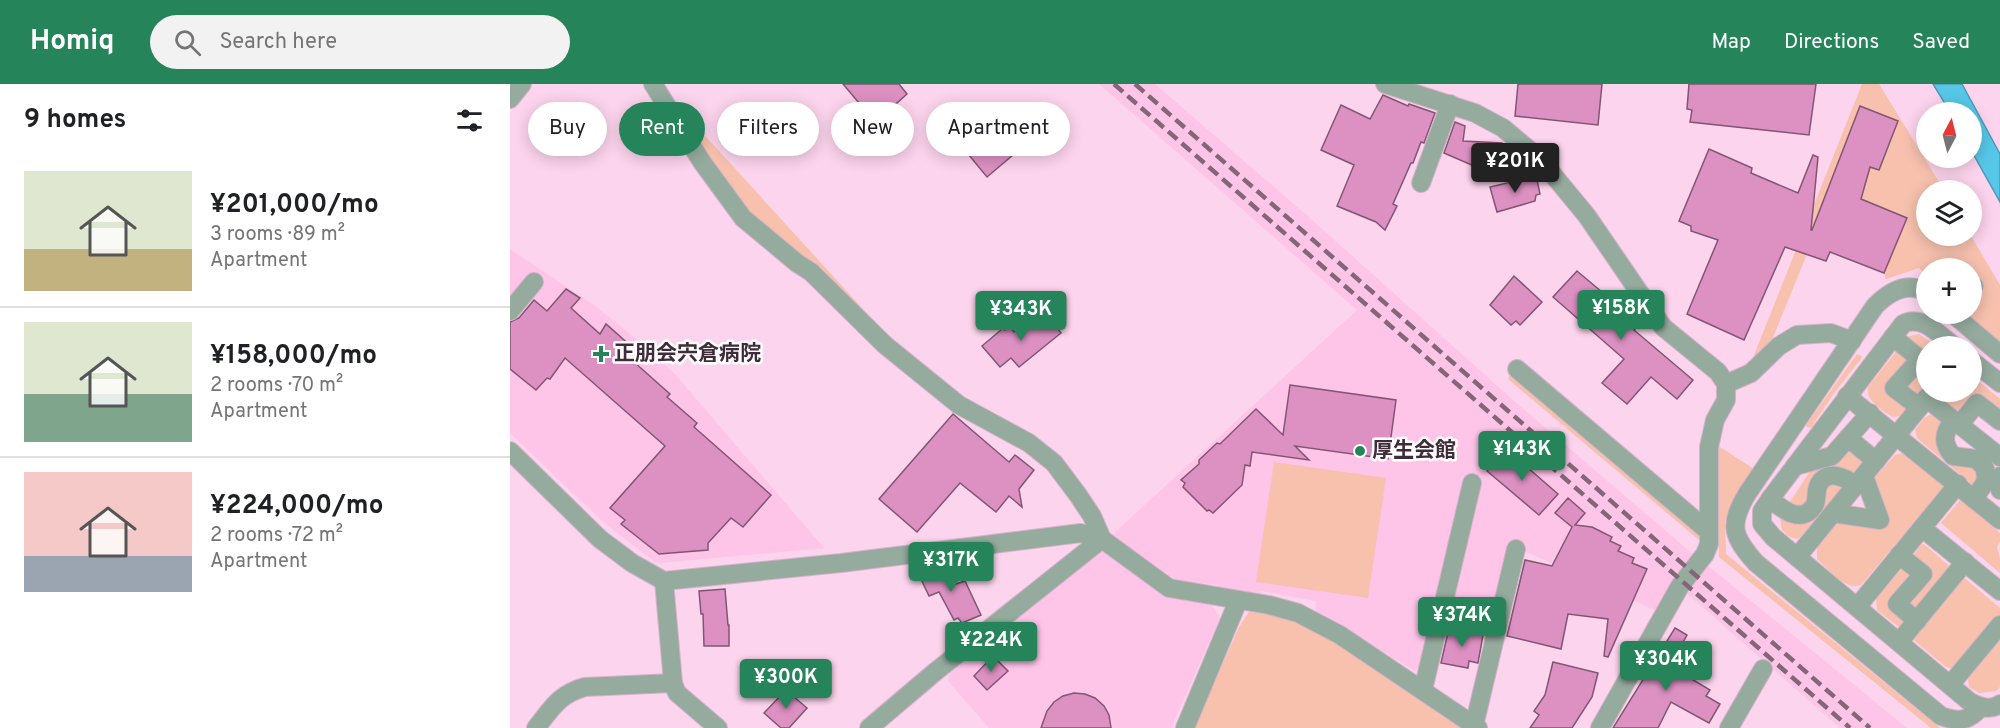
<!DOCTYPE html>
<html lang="en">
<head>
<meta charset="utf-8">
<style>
	:root { --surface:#fff; --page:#f2f2f2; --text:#202124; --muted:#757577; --line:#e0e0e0; --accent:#26845b }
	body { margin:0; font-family:Overpass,"Noto Sans JP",sans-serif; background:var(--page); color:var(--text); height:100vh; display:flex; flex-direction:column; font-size:22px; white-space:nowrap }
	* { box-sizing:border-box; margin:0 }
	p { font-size:20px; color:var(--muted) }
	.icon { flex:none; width:33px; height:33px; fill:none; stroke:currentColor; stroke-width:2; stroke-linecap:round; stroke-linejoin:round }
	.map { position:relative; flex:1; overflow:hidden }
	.drawer { display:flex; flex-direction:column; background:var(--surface); width:510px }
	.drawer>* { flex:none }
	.banner { position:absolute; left:18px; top:18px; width:570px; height:54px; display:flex; gap:12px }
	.needle { width:39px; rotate:7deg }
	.fabs { position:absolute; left:1406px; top:18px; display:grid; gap:12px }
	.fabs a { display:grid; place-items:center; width:66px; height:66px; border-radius:50%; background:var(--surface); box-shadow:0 3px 15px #0003; font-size:30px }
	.price { position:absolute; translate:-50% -51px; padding:0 14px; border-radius:6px; background:var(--accent); color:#fff; font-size:20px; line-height:39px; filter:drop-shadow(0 2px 3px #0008) }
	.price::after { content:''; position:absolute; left:50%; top:36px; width:18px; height:14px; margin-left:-9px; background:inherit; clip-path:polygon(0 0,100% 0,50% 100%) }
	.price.on { background:#222; color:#fff }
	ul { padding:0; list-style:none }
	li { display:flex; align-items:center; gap:18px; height:150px; padding:0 24px }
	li+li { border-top:2px solid var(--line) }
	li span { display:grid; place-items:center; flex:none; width:168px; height:120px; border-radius:0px; color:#555 }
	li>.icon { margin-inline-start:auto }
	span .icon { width:72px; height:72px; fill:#fffc; stroke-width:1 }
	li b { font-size:26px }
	h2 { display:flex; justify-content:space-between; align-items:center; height:72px; padding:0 24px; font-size:26px }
	.chip { padding:0 21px; border-radius:27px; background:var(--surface); box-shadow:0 3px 15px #0003; font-size:21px; line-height:54px }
	.chip.on { background:var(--accent); color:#fff }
	header { display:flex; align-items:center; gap:36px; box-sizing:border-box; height:84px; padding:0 30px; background:var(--accent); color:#fff }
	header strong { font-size:28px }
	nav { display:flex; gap:33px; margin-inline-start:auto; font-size:21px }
	.search { width:420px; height:54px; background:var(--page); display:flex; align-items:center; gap:15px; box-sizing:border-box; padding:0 21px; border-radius:33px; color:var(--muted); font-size:22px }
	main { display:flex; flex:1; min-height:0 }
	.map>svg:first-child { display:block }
	.built { fill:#fec5e9 }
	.green { fill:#f7c1ae }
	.water { fill:#57c7e8; stroke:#5098b3; stroke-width:1.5 }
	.building { fill:#dd91c3; stroke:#815672; stroke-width:1.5 }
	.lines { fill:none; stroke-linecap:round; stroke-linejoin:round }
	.minor-casing { stroke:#d6b2c9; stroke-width:20 }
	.minor { stroke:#95ab9e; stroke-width:18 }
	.rail { stroke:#826778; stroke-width:4.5; stroke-dasharray:12 6; stroke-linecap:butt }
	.poi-dot { fill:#26845b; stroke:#fff; stroke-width:2 }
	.labels { text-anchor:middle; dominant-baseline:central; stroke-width:5; stroke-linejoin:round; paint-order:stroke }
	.poi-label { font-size:21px; font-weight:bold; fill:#3f2c38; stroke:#fff; text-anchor:start }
</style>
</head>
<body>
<header>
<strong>Homiq</strong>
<div class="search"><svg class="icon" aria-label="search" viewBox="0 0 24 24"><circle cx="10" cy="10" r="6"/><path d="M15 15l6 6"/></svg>Search here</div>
<nav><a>Map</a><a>Directions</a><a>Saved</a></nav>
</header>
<main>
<section class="drawer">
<h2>9 homes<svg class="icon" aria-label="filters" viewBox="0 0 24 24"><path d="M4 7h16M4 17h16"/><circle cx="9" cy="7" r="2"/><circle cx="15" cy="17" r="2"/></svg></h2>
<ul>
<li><span style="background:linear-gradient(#dfe7d0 65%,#c2b280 0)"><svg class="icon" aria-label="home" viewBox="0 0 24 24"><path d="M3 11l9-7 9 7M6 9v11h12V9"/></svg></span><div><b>¥201,000/mo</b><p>3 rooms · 89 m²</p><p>Apartment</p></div></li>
<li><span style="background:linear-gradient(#dfe7d0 60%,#7fa58c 0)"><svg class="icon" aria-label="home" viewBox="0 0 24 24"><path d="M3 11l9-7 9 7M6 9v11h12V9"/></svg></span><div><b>¥158,000/mo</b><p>2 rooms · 70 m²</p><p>Apartment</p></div></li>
<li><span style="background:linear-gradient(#f6c9c9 70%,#9aa5b1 0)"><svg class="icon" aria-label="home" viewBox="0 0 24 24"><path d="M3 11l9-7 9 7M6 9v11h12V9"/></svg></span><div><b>¥224,000/mo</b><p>2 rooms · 72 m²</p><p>Apartment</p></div></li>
</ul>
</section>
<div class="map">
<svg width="1490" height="644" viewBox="0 0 1490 644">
	<rect width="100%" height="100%" fill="#fcd4ed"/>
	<!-- built -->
	<g class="built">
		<polygon points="589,0 645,0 801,135 1003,316 1184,471 1149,528 1010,465 981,552 935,540 914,579 905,587 828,541 805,529 806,517 751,507 750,511 708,506 708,501 666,496 602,451 847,226"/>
		<polygon points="0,165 84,221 125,254 164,289 314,464 151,479 145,478 93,438 0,349"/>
		<polygon points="590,463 647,506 662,514 701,520 710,534 661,644 479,644 438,597 441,586"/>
		<polygon points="1197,481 1397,644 1330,644 1174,507"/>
	</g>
	<!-- green -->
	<g class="green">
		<polygon points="1352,0 1369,0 1434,106 1416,106 1416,152 1461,152 1490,201 1490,257 1457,230 1461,230 1461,218 1471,206 1461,197 1461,184 1416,184 1416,190 1409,184 1376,195 1374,189 1391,148 1297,170 1257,268 1239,284"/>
		<polygon points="158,11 394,270 237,129 218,104"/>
		<polygon points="1409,250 1427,262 1416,262 1416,303 1407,314 1393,301 1415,273 1395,256 1399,252"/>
		<path d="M 1389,264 L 1402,274 L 1392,290 L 1398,324 L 1390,332 L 1383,333 C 1373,327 1355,317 1358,303 Z"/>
		<polygon points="1347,270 1352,273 1350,276 1324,309 1301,344 1297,343 1296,341"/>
		<polygon points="1000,290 1190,453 1189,456 998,295"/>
		<polygon points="1461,291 1490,315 1490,335 1466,316 1452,332 1437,319 1436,308 1461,308"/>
		<polygon points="1420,331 1427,332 1436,340 1431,353 1470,386 1465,403 1407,354 1405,346 1414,334"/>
		<polygon points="1207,361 1247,387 1215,438 1216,470 1430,644 1421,644 1209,473"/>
		<polygon points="1338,361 1356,375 1342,390 1331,386 1300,422 1277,422 1303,383"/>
		<path d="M 1393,369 L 1433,402 L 1433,404 L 1351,501 C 1335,507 1319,485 1307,475 L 1307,463 L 1332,434 L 1375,439 L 1360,399 L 1385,371 Z"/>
		<polygon points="764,378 876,394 858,514 746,498"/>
		<polygon points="1315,399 1334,401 1291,452 1287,455 1280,453 1272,446 1270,433 1279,436"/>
		<polygon points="1450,416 1490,449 1490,458 1487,463 1490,475 1490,489 1431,439"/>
		<polygon points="1412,460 1415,461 1443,485 1406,530 1395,518 1418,489 1402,473"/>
		<polygon points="1394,482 1405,489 1382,520 1399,537 1390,544 1367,526 1366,515"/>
		<polygon points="1451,491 1490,524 1490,532 1444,585 1436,583 1399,552"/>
		<polygon points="739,528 765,531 787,538 829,559 955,644 684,644 729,543"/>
		<polygon points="1490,556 1490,603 1486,607 1469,609 1459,603 1458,594"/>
	</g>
	<!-- water -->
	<polygon class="water" points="1423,0 1452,0 1490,70 1490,118 1461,66 1461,28 1440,28"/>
	<!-- building -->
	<g class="building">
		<polygon points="333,0 389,0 397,10 386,20 389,25 372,39 368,35 365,38"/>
		<polygon points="1008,0 1092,0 1088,41 1005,32"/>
		<polygon points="1179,0 1306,0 1299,51 1180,38 1182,26 1177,25"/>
		<polygon points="873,11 898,22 899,20 925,29 914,59 911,58 903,79 901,79 883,120 887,122 875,146 866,138 827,122 844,81 811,66 831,21 860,35"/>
		<polygon points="471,20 509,66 477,93 440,48"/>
		<polygon points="1350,22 1388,37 1369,86 1360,83 1351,115 1397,134 1374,189 1320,168 1316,177 1275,163 1234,256 1177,230 1208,156 1181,147 1181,142 1169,137 1199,65 1242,84 1241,89 1288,109 1303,71 1308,73 1301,146 1302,146"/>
		<polygon points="945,38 955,42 953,57 992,59 991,68 998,69 996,96 934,69"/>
		<polygon points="1018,94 1019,96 1027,96 1030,110 1026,111 1025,117 987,128 980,103"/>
		<polygon points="1067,187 1130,240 1124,246 1183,296 1167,315 1141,293 1117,320 1092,299 1114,275 1043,213"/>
		<polygon points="1004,192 1032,218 1010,241 1006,237 1001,241 980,221"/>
		<polygon points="56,205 70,214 61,224 90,250 96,240 122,263 115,270 160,310 157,313 187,339 184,343 261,411 233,443 221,434 198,459 198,466 149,470 111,440 115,436 100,424 155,362 55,274 40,295 37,294 26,306 0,285 0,238 9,234 24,216 37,227"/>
		<polygon points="522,234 530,244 540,235 551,249 509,283 501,274 490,283 472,262 492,245 495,246 500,243 504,248"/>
		<polygon points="780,301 886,316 878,375 785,362 799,376 742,368 740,382 735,381 732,401 703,429 699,426 697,427 673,403 675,399 671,396 689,380 689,376 707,359 710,360 746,325 773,351"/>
		<polygon points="443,330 499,378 505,371 524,386 509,405 512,423 499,412 486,428 450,399 407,448 369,415"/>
		<polygon points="996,365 1048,410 1029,431 977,387"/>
		<polygon points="1058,414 1075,429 1065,441 1082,443 1102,453 1100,457 1111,462 1108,467 1124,474 1122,479 1137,485 1098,573 1094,572 1098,535 1058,530 1051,565 997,552 1015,476 1042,482 1062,443 1045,429"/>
		<polygon points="435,480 446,500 455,497 471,531 452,539 448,534 444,536 429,508 419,512 409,491"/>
		<polygon points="215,505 218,541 219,541 219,562 194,562 193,530 191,530 189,507"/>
		<polygon points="939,544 973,551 968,579 959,577 958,584 931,579"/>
		<polygon points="1165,544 1177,551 1161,580 1177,589 1175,591 1200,606 1196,612 1210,620 1199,639 1161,618 1148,644 1103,644"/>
		<polygon points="483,572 498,587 477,606 464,592"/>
		<polygon points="1043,578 1088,589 1082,613 1062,644 1020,644 1029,631 1024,627 1035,611"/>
		<polygon points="276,606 297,624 279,644 271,644 254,629"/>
		<polygon points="564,609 575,610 585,614 594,622 599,631 601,644 531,644 537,627 544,618 553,612"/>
	</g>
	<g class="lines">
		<!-- minor casing -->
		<g class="minor-casing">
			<g id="minor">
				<polyline points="143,0 192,78 233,134 287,179 301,188 375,261 449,321 519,359 544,379 568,411 582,432 592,455"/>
				<polyline points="875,0 965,29 993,44 1030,75 1077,132 1153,243 1208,288 1216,300 1216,316 1205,336 1199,363 1199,460 1195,470 1170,502 1090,644"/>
				<polyline points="0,15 12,0"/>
				<polyline points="911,99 940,20"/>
				<polyline points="1461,205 1464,202"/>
				<path d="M 1416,208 C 1397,197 1379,208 1365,222 L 1237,410 C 1218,442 1223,453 1246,479 L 1431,632 C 1448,638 1458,638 1471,623"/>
				<polyline points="0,227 24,198"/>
				<polyline points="1443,230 1490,270"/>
				<polyline points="1383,253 1410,275 1384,304 1409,323"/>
				<path d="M 1444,262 C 1429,251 1412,230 1393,240 L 1260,415 L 1252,427 L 1252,440 L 1263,453 L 1460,618 C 1470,623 1480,627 1490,620"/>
				<polyline points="1461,276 1490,299"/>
				<polyline points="1007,285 1198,447"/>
				<polyline points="1216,300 1241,289 1269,262 1287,251 1321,249 1342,257"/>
				<polyline points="1337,312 1490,436"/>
				<polyline points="1416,314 1490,373"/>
				<path d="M 1443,336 C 1433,350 1432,359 1443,372 L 1466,375 L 1475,384 L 1476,397 L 1464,415"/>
				<polyline points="1450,340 1467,319 1490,337"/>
				<polyline points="1338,354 1366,377"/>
				<polyline points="0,367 90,455 122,479 154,497 331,479 571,449 592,455 659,504 759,521 788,529 830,551 968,644"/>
				<polyline points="1285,382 1322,372 1360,329"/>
				<polyline points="1490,392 1488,397 1490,406"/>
				<path d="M 1260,415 C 1272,425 1291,441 1304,422 C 1308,416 1305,407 1309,400 C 1317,385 1335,393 1345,401"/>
				<polyline points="1323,429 1370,436 1354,392"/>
				<polyline points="1412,444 1490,507"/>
				<polyline points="1389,471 1413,490 1387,520 1407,537"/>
				<polyline points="1287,473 1422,308"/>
				<polyline points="154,497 163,599"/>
				<polyline points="1347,523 1448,400"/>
				<polyline points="1389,558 1455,478"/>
				<polyline points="1440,601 1490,541"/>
				<polyline points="913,606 962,399"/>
				<polyline points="964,642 1006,465"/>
				<path d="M 26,644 C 42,624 49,610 75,603 L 163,599 L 167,609 L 208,644"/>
				<polyline points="359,644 425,588 592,455"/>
				<polyline points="675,644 728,517"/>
				<polyline points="1219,644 1253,585"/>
			</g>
		</g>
		<!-- minor -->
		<use href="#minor" class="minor"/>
		<!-- rail -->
		<g class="rail">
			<polyline points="604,0 1340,644"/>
			<polyline points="625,0 1360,644"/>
		</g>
	</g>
	<!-- markers -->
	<g class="poi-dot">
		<path d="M88 261h6v6h6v6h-6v6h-6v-6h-6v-6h6z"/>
		<circle cx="850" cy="367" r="6"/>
	</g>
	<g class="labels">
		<!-- poi labels -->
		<g class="poi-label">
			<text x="104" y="270">正朋会宍倉病院</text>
			<text x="862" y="367">厚生会館</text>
		</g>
	</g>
</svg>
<div class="fabs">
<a><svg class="needle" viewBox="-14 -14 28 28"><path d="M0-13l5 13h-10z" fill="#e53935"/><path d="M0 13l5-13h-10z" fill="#757577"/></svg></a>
<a><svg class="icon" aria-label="layers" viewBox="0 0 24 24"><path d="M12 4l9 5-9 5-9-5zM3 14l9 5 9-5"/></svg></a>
<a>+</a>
<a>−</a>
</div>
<b class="price on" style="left:1005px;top:110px">¥201K</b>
<b class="price" style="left:1111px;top:257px">¥158K</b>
<b class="price" style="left:511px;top:258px">¥343K</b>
<b class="price" style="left:1012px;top:398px">¥143K</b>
<b class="price" style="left:441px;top:509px">¥317K</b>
<b class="price" style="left:952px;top:564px">¥374K</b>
<b class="price" style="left:481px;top:589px">¥224K</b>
<b class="price" style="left:1156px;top:608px">¥304K</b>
<b class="price" style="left:276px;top:626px">¥300K</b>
<div class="banner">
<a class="chip">Buy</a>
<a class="chip on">Rent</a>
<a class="chip">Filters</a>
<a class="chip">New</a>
<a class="chip">Apartment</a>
</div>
</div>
</main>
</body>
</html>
